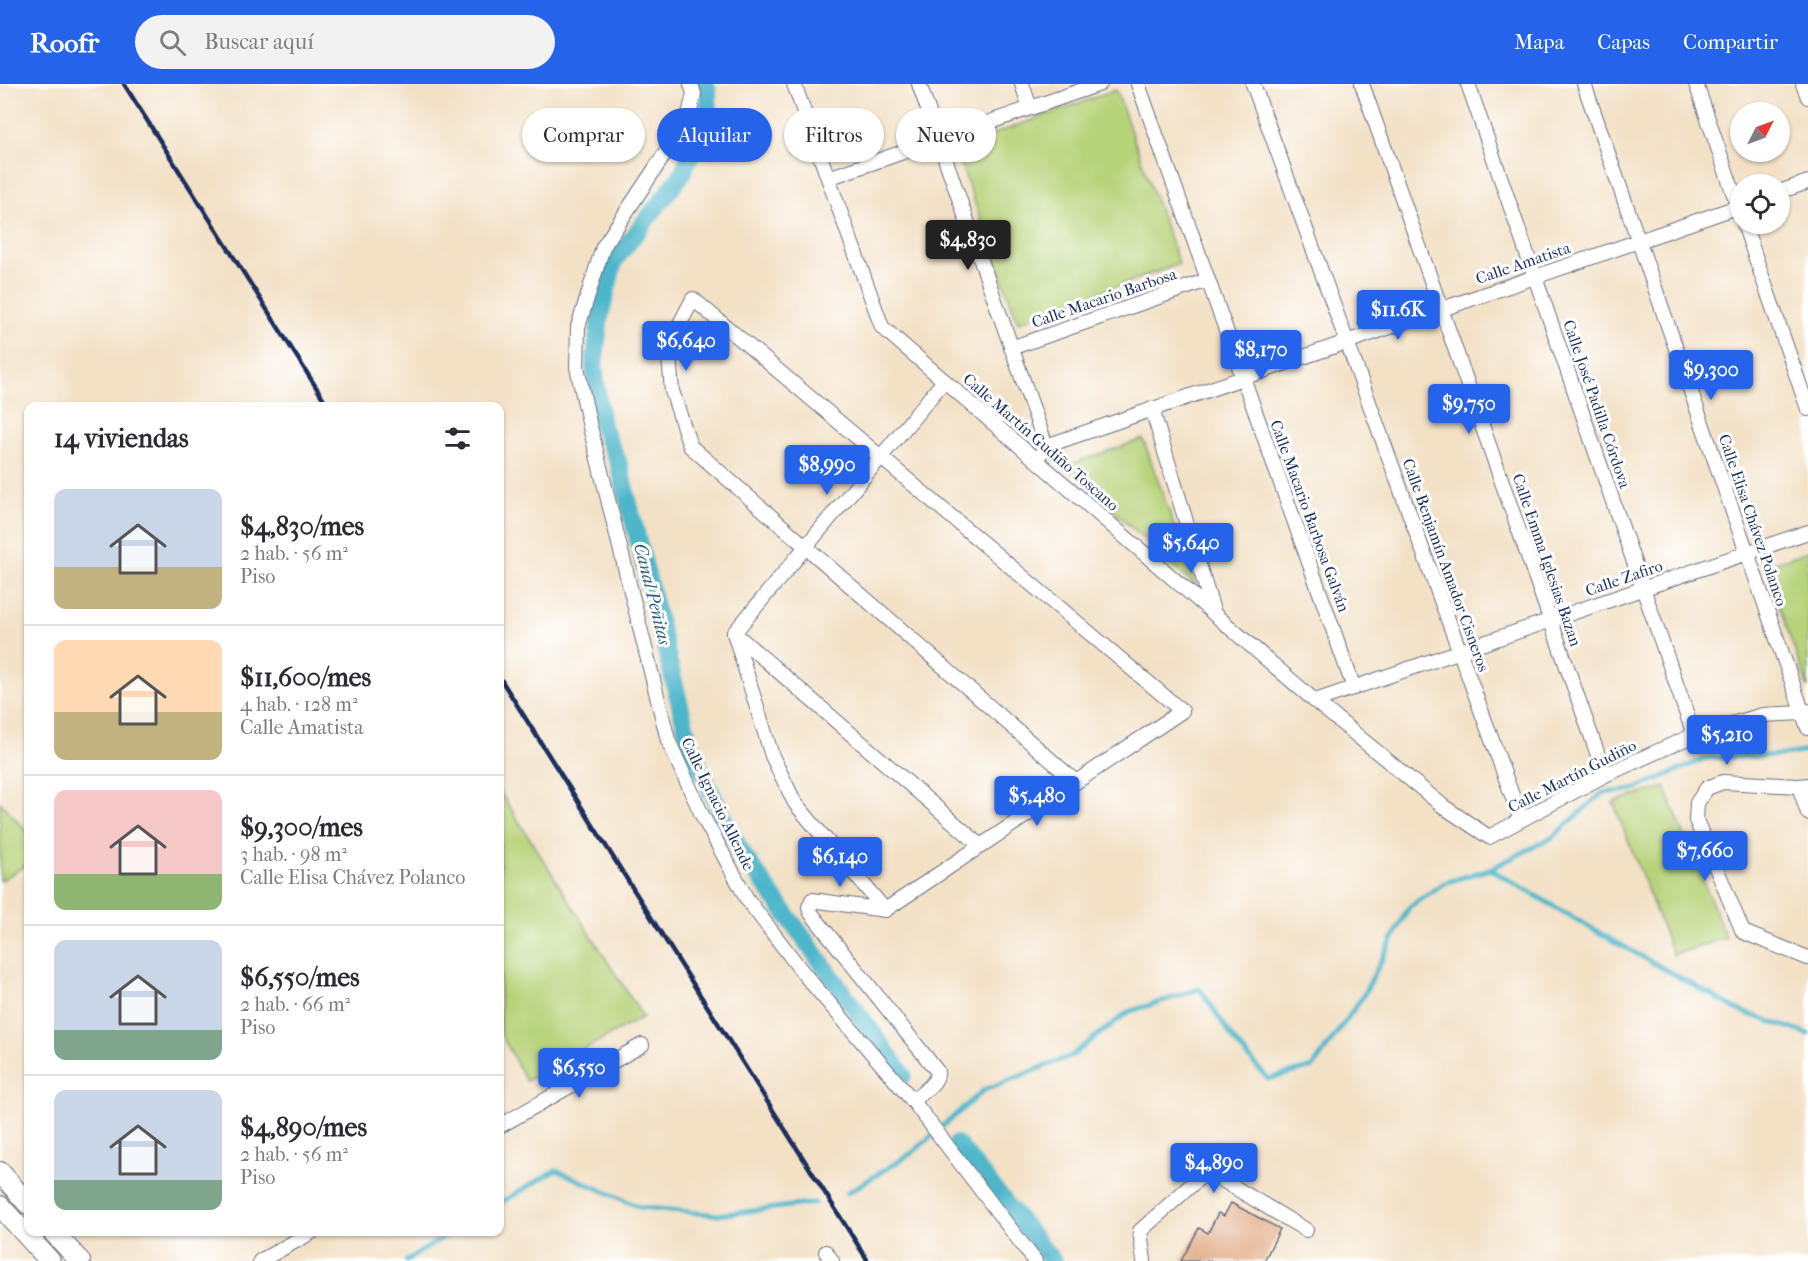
<!DOCTYPE html>
<html lang="es">
<head>
<meta charset="utf-8">
<style>
	:root { --surface:#fff; --page:#f2f2f3; --text:#2b2b33; --muted:#7c7c81; --line:#e1e1e2; --accent:#2563eb }
	body { margin:0; font-family:"IM FELL French Canon",serif; background:var(--page); color:var(--text); height:100vh; display:flex; flex-direction:column; font-size:22px; white-space:nowrap }
	* { box-sizing:border-box; margin:0 }
	p { font-size:20px; color:var(--muted) }
	.icon { flex:none; width:33px; height:33px; fill:none; stroke:currentColor; stroke-width:2; stroke-linecap:round; stroke-linejoin:round }
	.map { position:relative; flex:1; overflow:hidden }
	.sheet { position:absolute; left:24px; top:318px; width:480px; height:834px; display:flex; flex-direction:column; background:var(--surface); border-radius:12px; box-shadow:0 2px 4px #0004 }
	.sheet>* { flex:none }
	.top-card { position:absolute; left:522px; top:24px; width:570px; height:54px; display:flex; gap:12px }
	.needle { width:39px; rotate:48deg }
	.fabs { position:absolute; left:1730px; top:18px; display:grid; gap:12px }
	.fabs a { display:grid; place-items:center; width:60px; height:60px; border-radius:50%; background:var(--surface); box-shadow:0 2px 4px #0004; font-size:30px }
	.price { position:absolute; translate:-50% -51px; padding:0 14px; border-radius:6px; background:var(--accent); color:#fff; font-size:20px; line-height:39px; filter:drop-shadow(0 2px 3px #0008) }
	.price::after { content:''; position:absolute; left:50%; top:36px; width:18px; height:14px; margin-left:-9px; background:inherit; clip-path:polygon(0 0,100% 0,50% 100%) }
	.price.active { background:#222; color:#fff }
	ul { padding:0; list-style:none }
	li { display:flex; align-items:center; gap:18px; height:150px; padding:0 30px }
	li+li { border-top:2px solid var(--line) }
	li span { display:grid; place-items:center; flex:none; width:168px; height:120px; border-radius:12px; color:#555 }
	li>.icon { margin-inline-start:auto }
	span .icon { width:72px; height:72px; fill:#fffc; stroke-width:1 }
	li b { font-size:26px }
	h2 { display:flex; justify-content:space-between; align-items:center; height:72px; padding:0 30px; font-size:26px }
	.chip { padding:0 21px; border-radius:27px; background:var(--surface); box-shadow:0 2px 4px #0004; font-size:21px; line-height:54px }
	.chip.active { background:var(--accent); color:#fff }
	header { display:flex; align-items:center; gap:36px; box-sizing:border-box; height:84px; padding:0 30px; background:var(--accent); color:#fff }
	header strong { font-size:28px }
	nav { display:flex; gap:33px; margin-inline-start:auto; font-size:21px }
	.search { width:420px; height:54px; background:var(--page); display:flex; align-items:center; gap:15px; box-sizing:border-box; padding:0 21px; border-radius:33px; color:var(--muted); font-size:22px }
	.map>svg:first-child { display:block }
	.green { fill:#b7d379; stroke:#69816c; stroke-width:1.5 }
	.lines { fill:none; stroke-linecap:round; stroke-linejoin:round }
	.stream { stroke:#4db6cb; stroke-width:5 }
	.canal { stroke:#4db6cb; stroke-width:18 }
	.building { fill:#e2ad89 }
	.street-casing { stroke:#676d82; stroke-width:16 }
	.secondary-casing { stroke:#676d82; stroke-width:22 }
	.street { stroke:#fff; stroke-width:14 }
	.secondary { stroke:#fff; stroke-width:20 }
	.rail { stroke:#1b2f5e; stroke-width:4.5 }
	.labels { text-anchor:middle; dominant-baseline:central; stroke-width:6; stroke-linejoin:round; paint-order:stroke }
	.street-label { font-size:16px; fill:#1b2f5e; stroke:#fff }
	.water-label { font-size:18px; font-style:italic; fill:#2c5e84; stroke:#fff }
</style>
</head>
<body>
<header>
<strong>Roofr</strong>
<div class="search"><svg class="icon" aria-label="search" viewBox="0 0 24 24"><circle cx="10" cy="10" r="6"/><path d="M15 15l6 6"/></svg>Buscar aquí</div>
<nav><a>Mapa</a><a>Capas</a><a>Compartir</a></nav>
</header>
<div class="map">
<svg width="1808" height="1177" viewBox="0 0 1808 1177">
	<rect width="100%" height="100%" fill="#fff"/>
	<filter id="ink" filterUnits="userSpaceOnUse"><feTurbulence type="fractalNoise" baseFrequency=".0167" numOctaves="2"/><feDisplacementMap in="SourceGraphic" scale="12" xChannelSelector="R" yChannelSelector="G"/><feConvolveMatrix kernelMatrix="1 2 1 2 8 2 1 2 1" color-interpolation-filters="sRGB"/></filter>
	<filter id="wash" filterUnits="userSpaceOnUse"><feTurbulence type="fractalNoise" baseFrequency=".008" numOctaves="4" result="noise"/><feDisplacementMap in="SourceGraphic" scale="24" xChannelSelector="R" yChannelSelector="G"/><feGaussianBlur stdDeviation="1.35" result="paint"/><feColorMatrix in="noise" values="0 0 0 0 0 0 0 0 0 0 0 0 0 0 0 0 0 1.4 0 .05"/><feComposite in="paint" operator="in"/></filter>
	<g filter="url(#wash)">
		<rect width="100%" height="100%" fill="#f3e1c6"/>
		<!-- green -->
		<g class="green">
			<polygon points="1116,6 1179,180 1018,238 955,64"/>
			<polygon points="1143,355 1196,503 1065,382"/>
			<polygon points="1808,467 1808,604 1765,482"/>
			<polygon points="1665,703 1726,854 1673,871 1613,718"/>
			<polygon points="500,708 643,933 526,997 500,948"/>
			<polygon points="0,718 28,749 28,780 0,797"/>
		</g>
		<g class="lines">
			<!-- stream -->
			<g class="stream">
				<polyline points="1490,785 1610,855 1742,928 1808,950"/>
				<polyline points="847,1109 912,1069 984,1006 1071,972 1128,928 1200,905 1236,959 1268,995 1313,983 1363,912 1409,823 1444,799 1490,785 1553,753 1602,709 1633,706 1706,674 1784,671 1808,667"/>
				<polyline points="500,1119 556,1086 640,1123 718,1131 815,1119"/>
				<polyline points="406,1177 452,1148"/>
			</g>
			<!-- canal -->
			<g class="canal">
				<polyline points="705,0 708,7 709,34 680,93 614,177 600,233 594,282 602,343 618,377 691,665 725,737 744,772 903,991"/>
				<polyline points="957,1060 1053,1177"/>
			</g>
		</g>
		<g id="blocks">
			<!-- building -->
			<polygon class="building" points="1231,1119 1280,1145 1264,1177 1181,1177 1199,1144 1208,1149 1218,1129 1224,1132"/>
		</g>
	</g>
	<g filter="url(#ink)">
		<use href="#blocks" fill-opacity="0" stroke="#676d82" stroke-width="1.5"/>
		<g class="lines">
			<!-- street casing -->
			<g class="street-casing">
				<g id="street">
					<polyline points="691,0 694,10 688,35 603,163 578,243 577,283 590,343 668,656 702,731 747,815 804,890 913,1017 1035,1177"/>
					<polyline points="794,0 882,243 1315,617 1444,723 1489,753 1605,691 1694,651 1763,631 1803,629 1808,627"/>
					<polyline points="919,0 1046,362 1042,368"/>
					<polyline points="1022,0 1030,24"/>
					<polyline points="1138,0 1354,604"/>
					<polyline points="1253,0 1521,736"/>
					<polyline points="1362,0 1605,691"/>
					<polyline points="1468,0 1694,651"/>
					<polyline points="1584,0 1808,644"/>
					<polyline points="1696,0 1740,128"/>
					<polyline points="1803,0 1808,13"/>
					<polyline points="828,94 1100,0"/>
					<polyline points="1779,108 1808,98"/>
					<polyline points="1744,140 1808,325"/>
					<polyline points="1011,264 1208,196"/>
					<polyline points="1152,325 1214,530"/>
					<polyline points="1046,362 1740,122"/>
					<path d="M 734,549 L 772,672 L 795,719 L 885,826 L 812,816 L 809,823 L 811,829 L 937,987 C 939,999 921,1009 913,1017"/>
					<polyline points="734,549 944,297"/>
					<polyline points="734,549 981,762"/>
					<polyline points="1315,617 1808,448"/>
					<polyline points="1808,701 1799,702 1723,698 1707,704 1697,719 1696,736 1743,848 1808,874"/>
					<polyline points="1799,702 1808,729"/>
					<polyline points="885,826 1182,627 693,215 668,262 672,307 690,362 1076,698"/>
					<polyline points="500,1042 642,961"/>
					<polyline points="826,1168 832,1177"/>
					<polyline points="260,1177 312,1148"/>
					<polyline points="1144,1177 1140,1147 1207,1087 1306,1146"/>
				</g>
			</g>
			<!-- secondary casing -->
			<g class="secondary-casing">
				<g id="secondary">
					<polyline points="0,1088 28,1120"/>
					<polyline points="0,1122 50,1177"/>
					<polyline points="53,1148 80,1177"/>
				</g>
			</g>
			<!-- street -->
			<use href="#street" class="street"/>
			<!-- secondary -->
			<use href="#secondary" class="secondary"/>
			<!-- rail -->
			<g class="rail">
				<polyline points="124,0 328,322"/>
				<polyline points="500,594 868,1177"/>
			</g>
		</g>
	</g>
	<g class="labels">
		<!-- street labels -->
		<g class="street-label">
			<text transform="translate(1523 179) rotate(-19)">Calle Amatista</text>
			<text transform="translate(1104 214) rotate(-19)">Calle Macario Barbosa</text>
			<text transform="translate(1597 320) rotate(71)">Calle José Padilla Córdova</text>
			<text transform="translate(1041 358) rotate(41)">Calle Martín Gudiño Toscano</text>
			<text transform="translate(1310 432) rotate(70)">Calle Macario Barbosa Galván</text>
			<text transform="translate(1753 436) rotate(71)">Calle Elisa Chávez Polanco</text>
			<text transform="translate(1547 476) rotate(71)">Calle Emma Iglesias Bazan</text>
			<text transform="translate(1446 481) rotate(70)">Calle Benjamín Amador Cisneros</text>
			<text transform="translate(1624 494) rotate(-19)">Calle Zafiro</text>
			<text transform="translate(1572 692) rotate(-27)">Calle Martín Gudiño</text>
			<text transform="translate(718 720) rotate(64)">Calle Ignacio Allende</text>
		</g>
		<!-- water labels -->
		<g class="water-label">
			<text transform="translate(652 510) rotate(76)">Canal Peñitas</text>
		</g>
	</g>
</svg>
<div class="fabs">
<a><svg class="needle" viewBox="-14 -14 28 28"><path d="M0-13l5 13h-10z" fill="#e53935"/><path d="M0 13l5-13h-10z" fill="#7c7c81"/></svg></a>
<a><svg class="icon" aria-label="locate" viewBox="0 0 24 24"><circle cx="12" cy="12" r="6"/><path d="M12 2v4M12 18v4M2 12h4M18 12h4"/></svg></a>
</div>
<b class="price active" style="left:968px;top:187px">$4,830</b>
<b class="price" style="left:1398px;top:257px">$11.6K</b>
<b class="price" style="left:686px;top:288px">$6,640</b>
<b class="price" style="left:1261px;top:297px">$8,170</b>
<b class="price" style="left:1711px;top:317px">$9,300</b>
<b class="price" style="left:1469px;top:351px">$9,750</b>
<b class="price" style="left:827px;top:412px">$8,990</b>
<b class="price" style="left:1191px;top:490px">$5,640</b>
<b class="price" style="left:1727px;top:682px">$5,210</b>
<b class="price" style="left:1037px;top:743px">$5,480</b>
<b class="price" style="left:1705px;top:798px">$7,660</b>
<b class="price" style="left:840px;top:804px">$6,140</b>
<b class="price" style="left:579px;top:1015px">$6,550</b>
<b class="price" style="left:1214px;top:1110px">$4,890</b>
<div class="top-card">
<a class="chip">Comprar</a>
<a class="chip active">Alquilar</a>
<a class="chip">Filtros</a>
<a class="chip">Nuevo</a>
</div>
<section class="sheet">
<h2>14 viviendas<svg class="icon" aria-label="filters" viewBox="0 0 24 24"><path d="M4 7h16M4 17h16"/><circle cx="9" cy="7" r="2"/><circle cx="15" cy="17" r="2"/></svg></h2>
<ul>
<li><span style="background:linear-gradient(#c9d6e8 65%,#c2b280 0)"><svg class="icon" aria-label="home" viewBox="0 0 24 24"><path d="M3 11l9-7 9 7M6 9v11h12V9"/></svg></span><div><b>$4,830/mes</b><p>2 hab. · 56 m²</p><p>Piso</p></div></li>
<li><span style="background:linear-gradient(#ffd9b3 60%,#c2b280 0)"><svg class="icon" aria-label="home" viewBox="0 0 24 24"><path d="M3 11l9-7 9 7M6 9v11h12V9"/></svg></span><div><b>$11,600/mes</b><p>4 hab. · 128 m²</p><p>Calle Amatista</p></div></li>
<li><span style="background:linear-gradient(#f6c9c9 70%,#8fb573 0)"><svg class="icon" aria-label="home" viewBox="0 0 24 24"><path d="M3 11l9-7 9 7M6 9v11h12V9"/></svg></span><div><b>$9,300/mes</b><p>3 hab. · 98 m²</p><p>Calle Elisa Chávez Polanco</p></div></li>
<li><span style="background:linear-gradient(#c9d6e8 75%,#7fa58c 0)"><svg class="icon" aria-label="home" viewBox="0 0 24 24"><path d="M3 11l9-7 9 7M6 9v11h12V9"/></svg></span><div><b>$6,550/mes</b><p>2 hab. · 66 m²</p><p>Piso</p></div></li>
<li><span style="background:linear-gradient(#c9d6e8 75%,#7fa58c 0)"><svg class="icon" aria-label="home" viewBox="0 0 24 24"><path d="M3 11l9-7 9 7M6 9v11h12V9"/></svg></span><div><b>$4,890/mes</b><p>2 hab. · 56 m²</p><p>Piso</p></div></li>
</ul>
</section>
</div>
</body>
</html>
